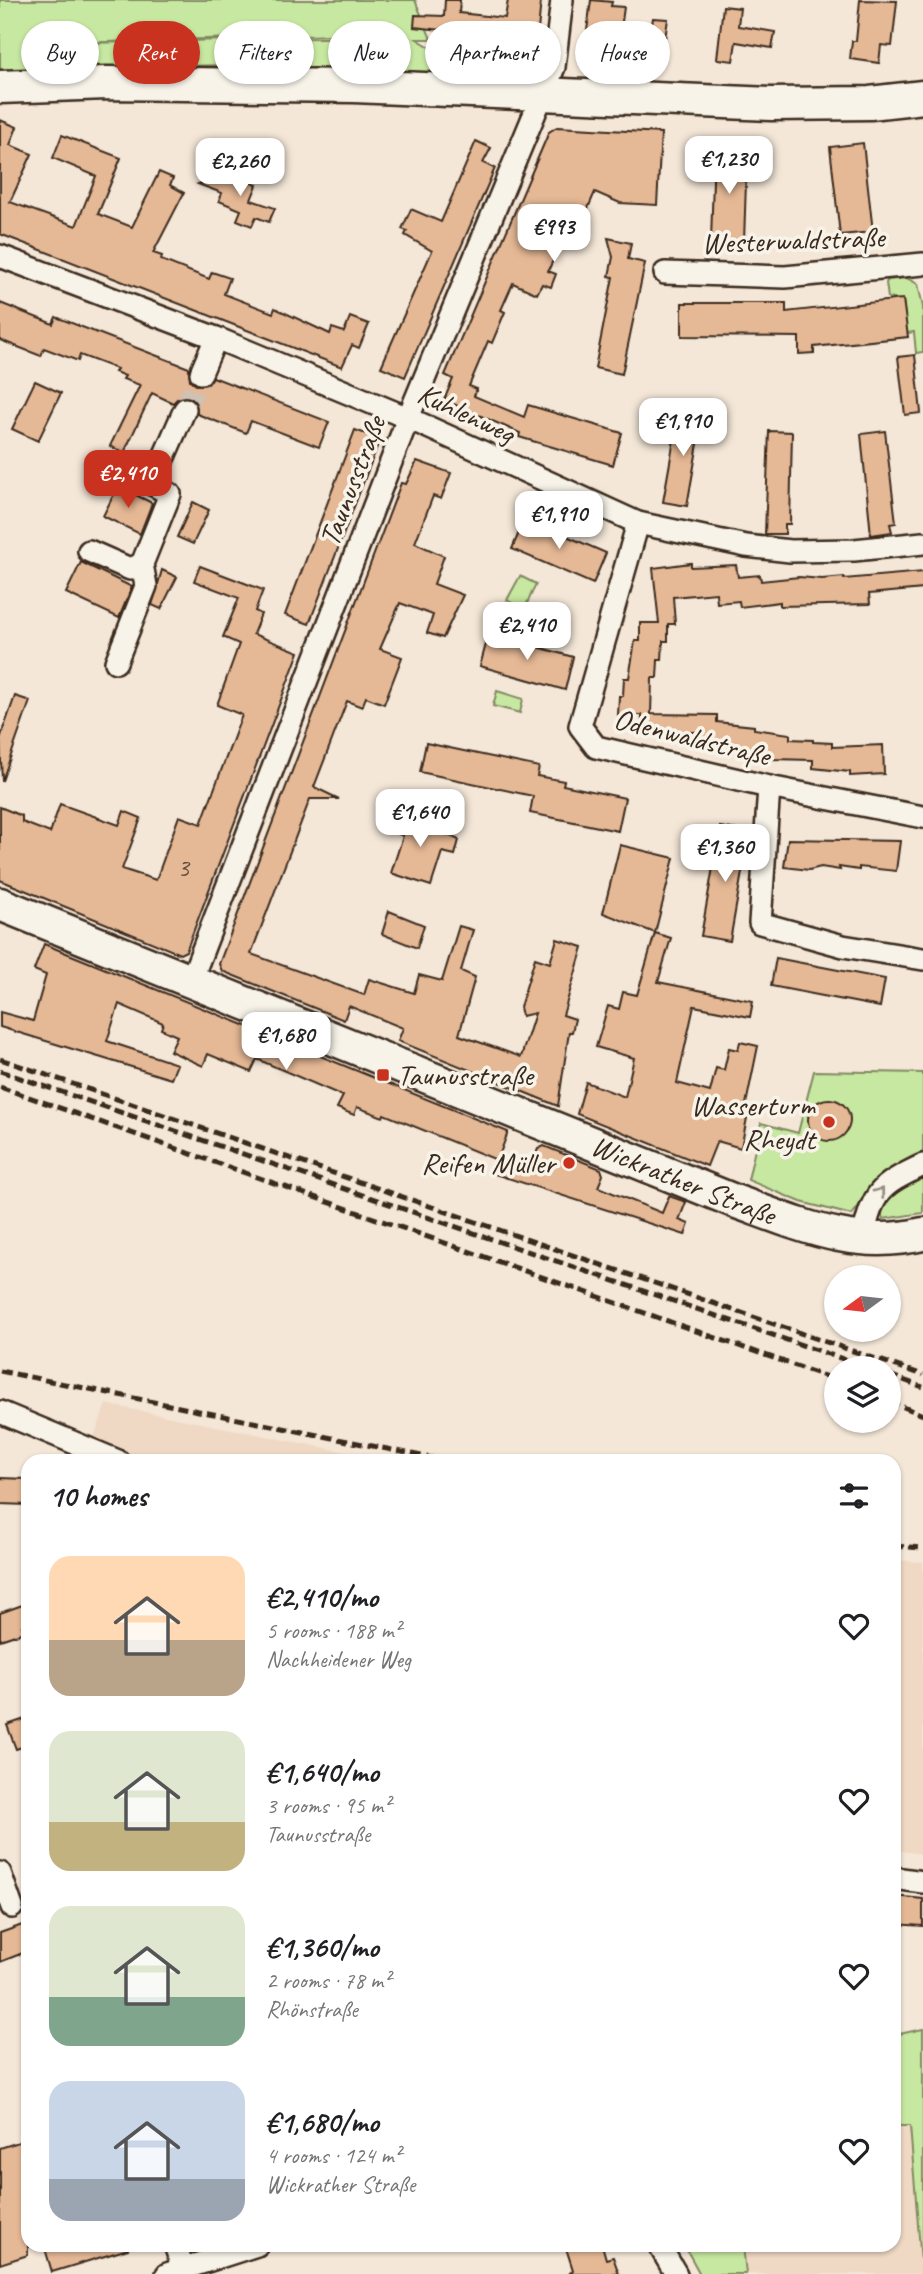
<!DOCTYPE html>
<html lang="en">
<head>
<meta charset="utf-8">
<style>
	:root { --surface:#fff; --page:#f2f2f2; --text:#202124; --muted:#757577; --accent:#c8321e }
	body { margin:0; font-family:Caveat,sans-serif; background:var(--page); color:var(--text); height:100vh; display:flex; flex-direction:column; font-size:26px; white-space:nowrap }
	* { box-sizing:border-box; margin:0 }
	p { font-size:23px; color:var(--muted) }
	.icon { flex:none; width:38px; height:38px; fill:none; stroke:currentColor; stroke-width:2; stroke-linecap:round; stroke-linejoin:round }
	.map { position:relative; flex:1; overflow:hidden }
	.sheet { position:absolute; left:21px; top:1454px; width:880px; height:798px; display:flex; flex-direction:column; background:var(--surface); border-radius:21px; box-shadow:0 2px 5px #0004 }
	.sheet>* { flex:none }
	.banner { position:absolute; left:21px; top:21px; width:882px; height:63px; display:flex; gap:14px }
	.needle { width:46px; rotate:255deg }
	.fabs { position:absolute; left:824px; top:1265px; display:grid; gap:14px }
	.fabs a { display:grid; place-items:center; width:77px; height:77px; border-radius:50%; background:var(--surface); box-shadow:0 2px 5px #0004; font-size:35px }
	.price { position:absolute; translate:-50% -60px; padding:0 16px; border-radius:14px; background:#fff; color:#222; font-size:23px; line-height:46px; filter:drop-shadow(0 2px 4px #0008) }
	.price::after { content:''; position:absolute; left:50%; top:42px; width:21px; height:16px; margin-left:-10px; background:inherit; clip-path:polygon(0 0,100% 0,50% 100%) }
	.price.active { background:var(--accent); color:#fff }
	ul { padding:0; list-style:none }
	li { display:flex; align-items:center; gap:21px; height:175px; padding:0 28px }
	li span { display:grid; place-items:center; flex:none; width:196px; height:140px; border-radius:21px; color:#555 }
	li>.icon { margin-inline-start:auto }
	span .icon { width:84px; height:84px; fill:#fffc; stroke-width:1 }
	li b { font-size:30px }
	h2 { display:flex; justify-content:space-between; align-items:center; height:84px; padding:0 28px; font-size:30px }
	.chip { padding:0 24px; border-radius:32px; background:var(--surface); box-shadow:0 2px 5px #0004; font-size:24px; line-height:63px }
	.chip.active { background:var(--accent); color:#fff }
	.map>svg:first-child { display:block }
	.built { fill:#f0d9c4 }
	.green { fill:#c7e8a1; stroke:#818960; stroke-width:2; fill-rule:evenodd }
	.building { fill:#e6b996; stroke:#3b2a1e; stroke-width:2 }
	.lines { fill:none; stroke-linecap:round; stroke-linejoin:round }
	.minor-tunnel { stroke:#cfc1b3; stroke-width:21; stroke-dasharray:21 10; stroke-linecap:butt }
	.minor-casing { stroke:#3b2a1e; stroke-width:26 }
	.secondary-casing { stroke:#3b2a1e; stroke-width:37 }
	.minor { stroke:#f7f3e8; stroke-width:21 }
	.secondary { stroke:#f7f3e8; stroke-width:32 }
	.rail { stroke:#3b2a1e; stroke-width:5; stroke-dasharray:10 5; stroke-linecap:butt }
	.oneway { stroke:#998e83 }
	.poi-dot { fill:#c8321e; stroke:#f7f3e8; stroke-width:2.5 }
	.labels { text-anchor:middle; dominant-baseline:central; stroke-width:7; stroke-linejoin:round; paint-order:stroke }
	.number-label { font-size:26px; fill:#664e3c }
	.street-label { font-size:30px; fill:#3b2a1e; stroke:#f7f3e8 }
	.poi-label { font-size:30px; fill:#3b2a1e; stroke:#f7f3e8; text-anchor:end }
</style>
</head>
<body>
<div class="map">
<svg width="923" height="2274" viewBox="0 0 923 2274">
	<rect width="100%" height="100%" fill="#f4e7d8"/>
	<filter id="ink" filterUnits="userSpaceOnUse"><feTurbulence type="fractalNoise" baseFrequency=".0143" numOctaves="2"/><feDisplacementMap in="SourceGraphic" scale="14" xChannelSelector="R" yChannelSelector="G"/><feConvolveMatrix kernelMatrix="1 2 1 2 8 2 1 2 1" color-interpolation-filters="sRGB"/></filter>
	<g filter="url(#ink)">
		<!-- built -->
		<g class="built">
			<polygon points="106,1404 361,1455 388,1461 141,1461 94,1437"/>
			<polygon points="894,1560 923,1562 923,1854 894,1850"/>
			<polygon points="923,2029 923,2274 700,2274 684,2245 894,2245 894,2035"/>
		</g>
		<!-- green -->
		<g class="green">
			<path d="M 0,0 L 415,0 L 431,39 L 417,39 L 448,58 L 479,60 L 479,74 L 465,77 L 227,65 L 0,70 ZM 337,35 L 370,37 L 39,44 Z"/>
			<polygon points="907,278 918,284 923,307 923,352 916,353 914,332 907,333 903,300 888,298 886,283 888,280"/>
			<polygon points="520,576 536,584 524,610 507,600"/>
			<polygon points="497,691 523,699 520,713 493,706"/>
			<path d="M 814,1071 L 923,1073 L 923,1152 C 890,1163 872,1188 852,1215 L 801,1202 L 748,1180 L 761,1123 L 798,1133 Z"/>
			<polygon points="923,1174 923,1213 883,1219 880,1209 882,1200"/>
			<polygon points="923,2029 923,2274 922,2274 910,2126 897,2126 894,2035"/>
			<polygon points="684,2245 743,2245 746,2274 700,2274"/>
		</g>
		<!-- building -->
		<g class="building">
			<polygon points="445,0 460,0 459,13 505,18 508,0 541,0 537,40 414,27 415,15 444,16"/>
			<polygon points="591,0 612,2 611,6 624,7 618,51 585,46"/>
			<polygon points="860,0 897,1 892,46 881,45 879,63 850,59 852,41 856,41"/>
			<polygon points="723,6 740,8 738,26 775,32 772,48 736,42 733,61 717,59"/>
			<polygon points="653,18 668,19 662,58 647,55"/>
			<polygon points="0,120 17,127 10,145 32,154 10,202 76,226 96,176 53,158 62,135 121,158 98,214 132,227 159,172 173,178 170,185 184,193 153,253 162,256 161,260 209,279 212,272 230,278 224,294 273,313 275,308 330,334 332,328 344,332 350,317 369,324 359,348 352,345 342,367 0,234"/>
			<polygon points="557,127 661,133 657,205 620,203 595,192 579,229 567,224 554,251 557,252 548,271 556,274 551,287 542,284 537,294 513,283 501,310 505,312 502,319 492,343 488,341 469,386 477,389 474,396 524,417 528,405 622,433 613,465 519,437 520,433 444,400 453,379 445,375 549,132"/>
			<polygon points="476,141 491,148 483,163 495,168 405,377 381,367 432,251 405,235 407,231 402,229 411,209 441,222"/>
			<polygon points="863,143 873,232 840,235 830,147"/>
			<polygon points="714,150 747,151 744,242 711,241"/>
			<polygon points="228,174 257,185 251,200 275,208 269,222 256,217 252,226 237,220 241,210 219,201 222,193 198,184"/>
			<polygon points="608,238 631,243 628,259 645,263 622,374 595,368 613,277 609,276 613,257"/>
			<polygon points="903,299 908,337 814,347 814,353 799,354 799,337 682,336 682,303 786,303 786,312"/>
			<polygon points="0,303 53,324 56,317 189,368 190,380 196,385 208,384 213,377 329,422 319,447 251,421 246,433 197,414 196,402 190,397 178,398 173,403 152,393 124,453 110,446 140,385 123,379 125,376 115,372 117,369 80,355 78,361 44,348 41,356 0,340"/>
			<polygon points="915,355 921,413 905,415 898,357"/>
			<polygon points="35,381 61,393 38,441 12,429"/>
			<polygon points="679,411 703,415 687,506 663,502"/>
			<polygon points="355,430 380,439 309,624 285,615"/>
			<polygon points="769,431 792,432 790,524 785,524 785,534 765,534"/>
			<polygon points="885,431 896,523 890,524 892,532 871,535 861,434"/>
			<polygon points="417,461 451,473 441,499 433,496 415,543 444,556 434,584 463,595 443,638 427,633 433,615 400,603 380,649 402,657 384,704 366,697 362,707 347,701 314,787 339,799 310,799 251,954 364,995 369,979 414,993 419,975 442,981 459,926 473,930 461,971 475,977 459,1035 521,1057 535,1013 522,1016 520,1007 535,958 550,963 557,939 583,947 563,1015 575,1019 572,1032 569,1032 558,1106 398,1041 403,1028 349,1006 344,1020 222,971 219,964 401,483 406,484"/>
			<polygon points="118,486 152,503 140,534 103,516"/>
			<polygon points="193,502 209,510 193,544 177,537"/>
			<polygon points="525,518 606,553 593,584 512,549"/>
			<polygon points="81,562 132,587 119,618 66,593"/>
			<polygon points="691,563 691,567 736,565 738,577 760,575 761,581 799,577 822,579 844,577 844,579 923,572 923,589 869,594 870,604 780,606 780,602 740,607 739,601 717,603 716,593 673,597 675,624 668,624 668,641 663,641 662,660 658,660 657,678 652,678 651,714 717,715 717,722 754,726 754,729 790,734 790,739 813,740 813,742 832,743 832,747 883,745 884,774 850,776 850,772 813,768 813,760 772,759 772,755 735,751 735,747 717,747 717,743 698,743 698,732 642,732 642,715 618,715 619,696 623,696 624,678 629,678 635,641 640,641 640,623 659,623 653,568"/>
			<polygon points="200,566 263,590 255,611 261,614 253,634 299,652 186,951 180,954 0,880 0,807 22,816 22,822 50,833 60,804 119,825 124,811 141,818 122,869 156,880 179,816 201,824 242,715 217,705 239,644 223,637 239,598 194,581"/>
			<polygon points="162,570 177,577 161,609 152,605"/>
			<polygon points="489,633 573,657 565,690 480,666"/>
			<polygon points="15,696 30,701 2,781 0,739"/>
			<polygon points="426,743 539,767 537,776 564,781 563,785 625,798 618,831 530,813 533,796 420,772"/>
			<polygon points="397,811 459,840 455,855 442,852 431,886 391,873 403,836 391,830"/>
			<polygon points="720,827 749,832 730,941 701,936"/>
			<polygon points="788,839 900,841 896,871 859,867 859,870 839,867 840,870 821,867 809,870 784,867"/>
			<polygon points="620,845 674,858 655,933 603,913"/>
			<polygon points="389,911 424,925 417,948 382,934"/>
			<polygon points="655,933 671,938 658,982 753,1001 750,1017 694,1006 677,1083 710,1092 716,1068 724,1070 729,1048 738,1050 740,1042 758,1046 744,1114 747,1118 741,1148 717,1141 707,1166 577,1114 586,1082 625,1097 634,1058 596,1047 608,1006 619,1009 623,992 637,995"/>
			<polygon points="44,944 508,1132 499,1156 530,1169 538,1149 544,1146 601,1169 603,1175 598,1187 662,1213 669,1196 686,1202 679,1220 689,1224 685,1235 492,1173 497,1160 384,1114 383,1117 357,1107 354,1115 337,1108 343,1096 257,1059 251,1072 208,1054 203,1066 170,1051 177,1036 161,1029 163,1023 119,1004 107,1041 177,1064 171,1079 0,1027 0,1012 33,1021 46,975 34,970"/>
			<polygon points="776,958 885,979 880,1007 771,986"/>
			<circle cx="829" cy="1120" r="21"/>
			<polygon points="0,1478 28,1479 28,1505 0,1504"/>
			<polygon points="28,1603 28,1624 22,1626 24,1632 0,1640 0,1613"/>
			<polygon points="28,1718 28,1745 16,1749 7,1725"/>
			<polygon points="894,1896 923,1899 923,1926 894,1924"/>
			<polygon points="28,1923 28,1951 0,1962 0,1933"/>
			<polygon points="28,2139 28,2255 0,2264 0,2148"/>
			<polygon points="44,2245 127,2245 128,2249 52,2272"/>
			<polygon points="565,2245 602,2245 606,2259 613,2257 619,2274 569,2274 573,2270"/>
		</g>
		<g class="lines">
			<!-- minor-tunnel -->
			<polyline class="minor-tunnel" points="185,409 201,373"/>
			<!-- minor casing -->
			<g class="minor-casing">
				<g id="minor">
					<polyline points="0,256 216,338 408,418 638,523 746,546 790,551 854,550 923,543"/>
					<polyline points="665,273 785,277 923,264"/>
					<polyline points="201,373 216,338"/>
					<polyline points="122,471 152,484"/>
					<polyline points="638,523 580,726 596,747 769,787 923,817"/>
					<polyline points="89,551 130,569 142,564"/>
					<polyline points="116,662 146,586 142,564 170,494 152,484 185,409"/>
					<polyline points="769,787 760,923 843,946 923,959"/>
					<polyline points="190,983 408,418 554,67 562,0"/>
					<path d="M 862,1240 C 874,1191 877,1187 923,1165"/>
					<polyline points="0,1412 118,1461"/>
					<polyline points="0,1873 12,1907"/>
					<polyline points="894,1878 923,1882"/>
					<polyline points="175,2245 183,2269"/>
					<polyline points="659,2245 676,2274"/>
					<polyline points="167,2274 257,2245"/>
				</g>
			</g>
			<!-- secondary casing -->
			<g class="secondary-casing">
				<g id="secondary">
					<polyline points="0,87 107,83 354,86 771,104 870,103 923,97"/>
					<path id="s1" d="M 0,904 L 737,1202 C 801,1225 854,1250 923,1234"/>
				</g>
			</g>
			<!-- minor -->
			<use href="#minor" class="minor"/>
			<!-- secondary -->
			<use href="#secondary" class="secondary"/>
			<!-- rail -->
			<g class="rail">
				<polyline points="0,1059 923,1375"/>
				<polyline points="0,1071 869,1368"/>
				<polyline points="0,1087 836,1380"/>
				<polyline points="0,1371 447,1461"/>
				<polyline points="889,1375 923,1387"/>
				<polyline points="889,1401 923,1415"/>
				<polyline points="894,1546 923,1548"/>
			</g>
		</g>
		<!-- one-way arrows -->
		<defs><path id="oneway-chevron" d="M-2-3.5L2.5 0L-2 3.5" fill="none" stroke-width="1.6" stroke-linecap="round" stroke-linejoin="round" transform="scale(1.75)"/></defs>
		<use class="oneway" href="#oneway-chevron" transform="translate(880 1192) rotate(-53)"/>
	</g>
	<!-- markers -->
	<g class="poi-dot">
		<rect x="376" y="1068" width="14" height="14" rx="3.5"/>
		<circle cx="829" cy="1122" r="7"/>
		<circle cx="569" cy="1163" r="7"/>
	</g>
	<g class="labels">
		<!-- number labels -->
		<g class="number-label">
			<text x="183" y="867">3</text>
		</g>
		<!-- street labels -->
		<g class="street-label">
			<text transform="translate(793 240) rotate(-2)">Westerwaldstraße</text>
			<text transform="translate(466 413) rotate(25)">Kuhlenweg</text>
			<text transform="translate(352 481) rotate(-69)">Taunusstraße</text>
			<text transform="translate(692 737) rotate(14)">Odenwaldstraße</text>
			<text stroke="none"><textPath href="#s1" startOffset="737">Wickrather Straße</textPath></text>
		</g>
		<!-- poi labels -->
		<g class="poi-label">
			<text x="397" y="1075" text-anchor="start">Taunusstraße</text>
			<text x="815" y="1105">Wasserturm<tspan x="815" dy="34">Rheydt</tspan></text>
			<text x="555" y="1163">Reifen Müller</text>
		</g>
	</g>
</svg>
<div class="fabs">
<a><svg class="needle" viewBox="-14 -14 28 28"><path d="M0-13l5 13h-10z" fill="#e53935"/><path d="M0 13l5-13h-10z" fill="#757577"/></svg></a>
<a><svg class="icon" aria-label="layers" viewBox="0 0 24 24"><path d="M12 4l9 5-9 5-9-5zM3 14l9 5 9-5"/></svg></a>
</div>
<b class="price" style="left:729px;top:196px">€1,230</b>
<b class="price" style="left:240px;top:198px">€2,260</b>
<b class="price" style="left:554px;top:264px">€993</b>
<b class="price" style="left:683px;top:458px">€1,910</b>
<b class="price active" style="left:128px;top:510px">€2,410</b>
<b class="price" style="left:559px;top:551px">€1,910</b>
<b class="price" style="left:527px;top:662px">€2,410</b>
<b class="price" style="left:420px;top:849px">€1,640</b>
<b class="price" style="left:725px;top:884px">€1,360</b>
<b class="price" style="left:286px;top:1072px">€1,680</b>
<div class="banner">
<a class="chip">Buy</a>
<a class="chip active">Rent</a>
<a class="chip">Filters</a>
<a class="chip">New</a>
<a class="chip">Apartment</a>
<a class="chip">House</a>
</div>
<section class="sheet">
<h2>10 homes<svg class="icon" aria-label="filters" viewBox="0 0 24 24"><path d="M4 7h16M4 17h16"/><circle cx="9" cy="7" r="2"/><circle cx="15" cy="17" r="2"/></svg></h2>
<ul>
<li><span style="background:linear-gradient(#ffd9b3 60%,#b9a48a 0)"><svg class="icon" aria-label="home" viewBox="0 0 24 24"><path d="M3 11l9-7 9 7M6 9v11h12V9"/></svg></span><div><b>€2,410/mo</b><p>5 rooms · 188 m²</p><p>Nachheidener Weg</p></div><svg class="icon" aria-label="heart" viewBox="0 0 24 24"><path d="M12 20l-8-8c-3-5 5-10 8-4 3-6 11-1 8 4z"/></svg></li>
<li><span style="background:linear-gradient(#dfe7d0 65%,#c2b280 0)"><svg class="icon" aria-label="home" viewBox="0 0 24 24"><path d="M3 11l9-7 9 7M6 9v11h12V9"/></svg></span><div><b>€1,640/mo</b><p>3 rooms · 95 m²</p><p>Taunusstraße</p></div><svg class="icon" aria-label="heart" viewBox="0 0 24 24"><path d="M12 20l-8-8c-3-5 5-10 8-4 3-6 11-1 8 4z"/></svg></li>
<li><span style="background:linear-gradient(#dfe7d0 65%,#7fa58c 0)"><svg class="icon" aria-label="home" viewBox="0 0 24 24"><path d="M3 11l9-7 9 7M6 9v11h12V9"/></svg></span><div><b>€1,360/mo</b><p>2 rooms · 78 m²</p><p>Rhönstraße</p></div><svg class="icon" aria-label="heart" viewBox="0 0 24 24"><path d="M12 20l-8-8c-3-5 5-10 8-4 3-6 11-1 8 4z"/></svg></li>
<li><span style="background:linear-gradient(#c9d6e8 70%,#9aa5b1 0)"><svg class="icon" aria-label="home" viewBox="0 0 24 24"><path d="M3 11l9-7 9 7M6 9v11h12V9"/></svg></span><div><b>€1,680/mo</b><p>4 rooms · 124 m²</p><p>Wickrather Straße</p></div><svg class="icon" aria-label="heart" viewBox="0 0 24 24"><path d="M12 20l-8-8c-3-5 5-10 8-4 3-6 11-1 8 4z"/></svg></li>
</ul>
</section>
</div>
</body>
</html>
